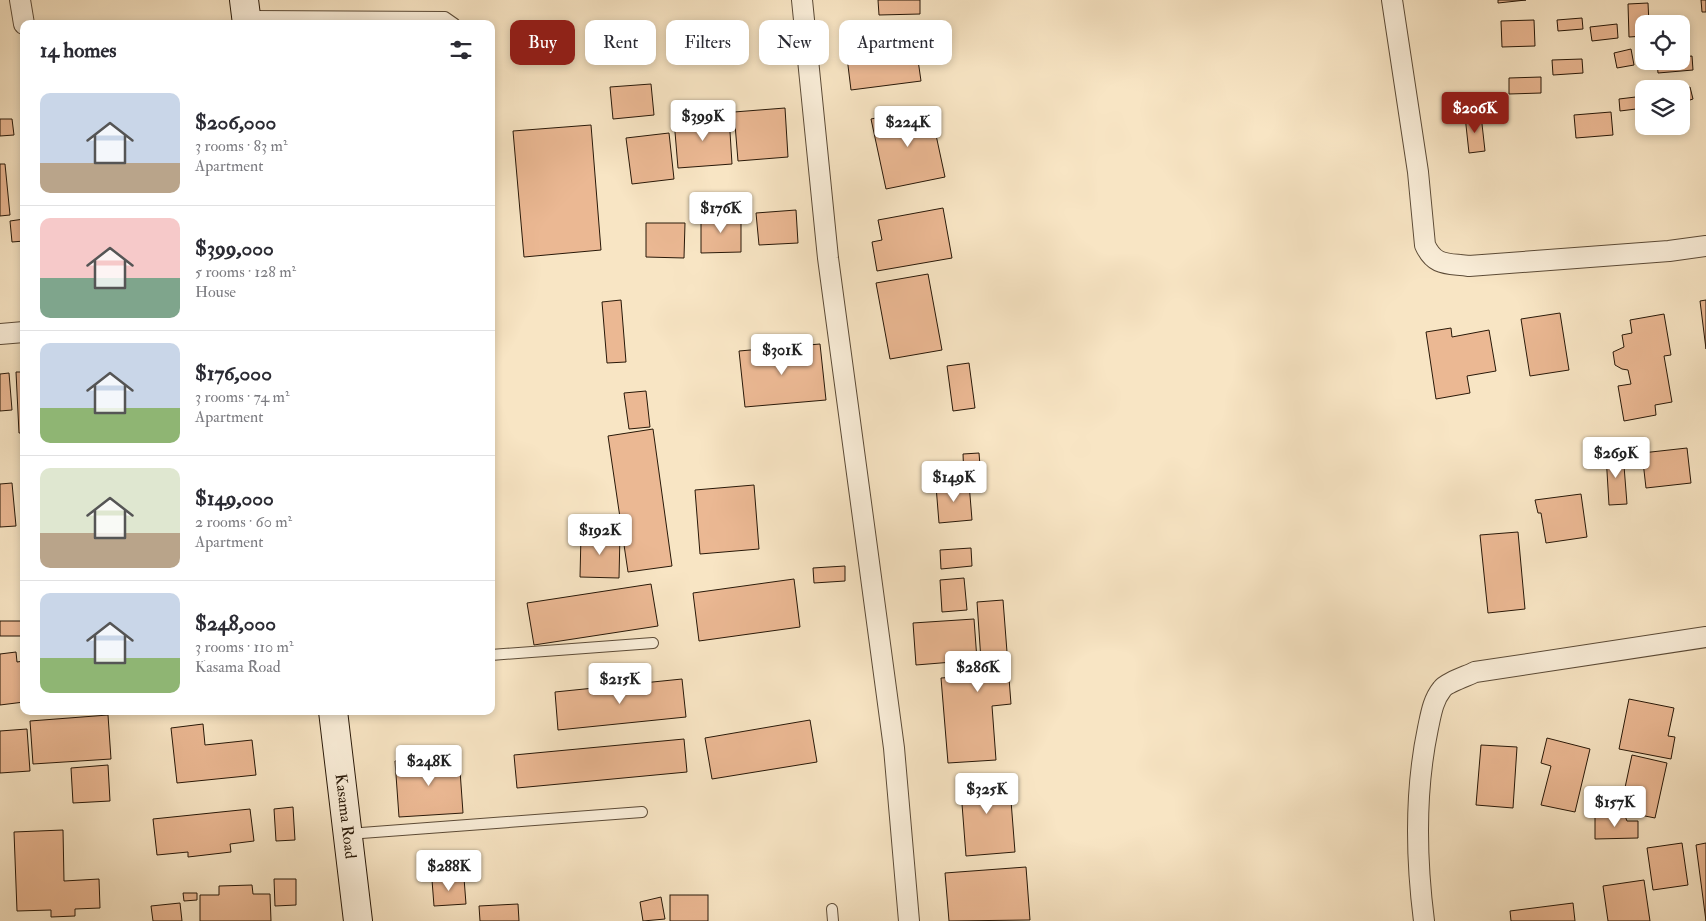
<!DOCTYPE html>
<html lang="en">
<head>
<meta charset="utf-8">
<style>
	:root { --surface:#fff; --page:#f7f7f7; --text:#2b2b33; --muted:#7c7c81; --line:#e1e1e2; --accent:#8f2418 }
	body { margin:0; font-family:"IM FELL Double Pica",serif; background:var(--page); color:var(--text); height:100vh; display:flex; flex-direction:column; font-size:19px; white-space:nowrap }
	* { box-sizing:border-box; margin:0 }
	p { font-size:16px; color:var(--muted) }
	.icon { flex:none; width:28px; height:28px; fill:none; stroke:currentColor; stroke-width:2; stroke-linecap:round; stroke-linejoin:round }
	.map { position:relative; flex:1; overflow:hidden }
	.drawer { position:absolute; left:20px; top:20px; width:475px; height:695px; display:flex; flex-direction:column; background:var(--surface); border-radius:10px; box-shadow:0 2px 8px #0003 }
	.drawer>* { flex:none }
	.banner { position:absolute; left:510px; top:20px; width:475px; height:45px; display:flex; gap:10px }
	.fabs { position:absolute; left:1635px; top:15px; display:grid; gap:10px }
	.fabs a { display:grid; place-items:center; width:55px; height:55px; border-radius:10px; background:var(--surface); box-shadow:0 2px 8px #0003; font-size:25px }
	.price { position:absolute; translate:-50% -42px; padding:0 11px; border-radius:5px; background:#fff; color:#222; font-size:16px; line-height:32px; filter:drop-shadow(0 1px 2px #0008) }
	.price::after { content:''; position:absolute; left:50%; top:30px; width:15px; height:11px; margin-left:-8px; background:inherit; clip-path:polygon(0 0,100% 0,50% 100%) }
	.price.selected { background:var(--accent); color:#fff }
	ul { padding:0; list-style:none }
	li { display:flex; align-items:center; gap:15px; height:125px; padding:0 20px }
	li+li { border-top:1px solid var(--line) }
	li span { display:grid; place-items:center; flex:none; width:140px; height:100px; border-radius:10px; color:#555 }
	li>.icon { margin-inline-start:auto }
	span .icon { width:60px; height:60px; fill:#fffc; stroke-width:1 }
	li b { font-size:21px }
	h2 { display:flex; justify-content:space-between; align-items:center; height:60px; padding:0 20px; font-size:21px }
	.chip { padding:0 18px; border-radius:10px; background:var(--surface); box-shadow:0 2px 8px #0003; font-size:18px; line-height:45px }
	.chip.selected { background:var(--accent); color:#fff }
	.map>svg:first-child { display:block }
	.building { fill:#ebb893; stroke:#281808 }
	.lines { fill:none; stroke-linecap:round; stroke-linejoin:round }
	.lane-casing { stroke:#5c4b37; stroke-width:12 }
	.street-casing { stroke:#5c4b37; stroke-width:22 }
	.secondary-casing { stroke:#281808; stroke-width:30 }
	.lane { stroke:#faeed9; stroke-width:10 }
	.street { stroke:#faeed9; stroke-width:20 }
	.secondary { stroke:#faeed9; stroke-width:28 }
	.labels { text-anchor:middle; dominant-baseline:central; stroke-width:4; stroke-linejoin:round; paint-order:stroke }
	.street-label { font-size:16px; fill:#281808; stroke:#faeed9 }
</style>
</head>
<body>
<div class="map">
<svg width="1706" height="921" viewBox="0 0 1706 921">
	<rect width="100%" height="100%" fill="#f8e5c4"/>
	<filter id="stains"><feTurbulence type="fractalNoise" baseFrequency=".004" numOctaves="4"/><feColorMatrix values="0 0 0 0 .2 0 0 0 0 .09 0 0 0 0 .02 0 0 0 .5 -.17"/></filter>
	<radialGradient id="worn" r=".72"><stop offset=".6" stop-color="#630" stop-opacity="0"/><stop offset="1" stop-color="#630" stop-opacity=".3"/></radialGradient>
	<!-- building -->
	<g class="building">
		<polygon points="878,0 920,0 920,14 879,15"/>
		<polygon points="1498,0 1526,0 1498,3"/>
		<polygon points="1701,0 1706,0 1706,12 1702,12"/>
		<polygon points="1648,3 1649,24 1644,24 1644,36 1629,37 1628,4"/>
		<polygon points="1582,18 1583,29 1558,31 1557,20"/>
		<polygon points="1534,20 1535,46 1502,47 1501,21"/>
		<polygon points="1617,24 1618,38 1592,41 1590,27"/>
		<polygon points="914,32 921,81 851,90 845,41"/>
		<polygon points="1631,49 1634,65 1617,68 1614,53"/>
		<polygon points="1692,56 1693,70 1658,73 1657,61 1681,61 1681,57"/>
		<polygon points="1582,59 1583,73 1553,75 1552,60"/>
		<polygon points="1541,77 1541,93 1509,94 1509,78"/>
		<polygon points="651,84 654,115 613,119 610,87"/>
		<polygon points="1690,87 1693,99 1681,103 1681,90"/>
		<polygon points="1644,96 1644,108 1620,111 1619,99"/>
		<polygon points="930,107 945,177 886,189 871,119"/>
		<polygon points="785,108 788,157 738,161 734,112"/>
		<polygon points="1611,112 1613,135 1576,138 1574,115"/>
		<polygon points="1481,115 1485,151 1469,153 1465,116"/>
		<polygon points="729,116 732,164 678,168 674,120"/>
		<polygon points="0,119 12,119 14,135 0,136"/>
		<polygon points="591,125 601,250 524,257 513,131"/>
		<polygon points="669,133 674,179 632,184 626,138"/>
		<polygon points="0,164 5,164 10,215 0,216"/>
		<polygon points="943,208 952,258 877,271 872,242 882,240 878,220"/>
		<polygon points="796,210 798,243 759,245 756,213"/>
		<polygon points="701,216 741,216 741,252 701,253"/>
		<polygon points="24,219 24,241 12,242 10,221"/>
		<polygon points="646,223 685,223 684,258 646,257"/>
		<polygon points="928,274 942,350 890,359 876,283"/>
		<polygon points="621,300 626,362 607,363 602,302"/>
		<polygon points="1706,300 1706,349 1700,301"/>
		<polygon points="1560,313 1569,370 1530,376 1521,319"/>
		<polygon points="1664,314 1671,355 1664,356 1672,402 1655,405 1656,415 1624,421 1618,386 1631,384 1628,370 1622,369 1615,365 1613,352 1624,347 1622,335 1632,333 1630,320"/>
		<polygon points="1451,328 1452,337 1489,330 1496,371 1467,376 1470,393 1436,399 1426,332"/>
		<polygon points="820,344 826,400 745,407 739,351"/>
		<polygon points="969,363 975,408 953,411 947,366"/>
		<polygon points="16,372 24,372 24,433 19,433"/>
		<polygon points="9,373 12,410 0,411 0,374"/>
		<polygon points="646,391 650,427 629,429 624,393"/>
		<polygon points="653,429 672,566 628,572 608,436"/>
		<polygon points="1687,448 1691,483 1646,488 1642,453"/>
		<polygon points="979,453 981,478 964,478 963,454"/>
		<polygon points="1623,453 1627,504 1609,505 1606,455"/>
		<polygon points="12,483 16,526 0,527 0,484"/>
		<polygon points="969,483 972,520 939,523 936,486"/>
		<polygon points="754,485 759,549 700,554 695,490"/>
		<polygon points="1581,494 1587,537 1546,543 1541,513 1538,513 1535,500"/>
		<polygon points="1518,532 1525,609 1488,613 1480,535"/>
		<polygon points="620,534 619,578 580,577 581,535"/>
		<polygon points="971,548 972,566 941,569 940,550"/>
		<polygon points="845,566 845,581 814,583 813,568"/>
		<polygon points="964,578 967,610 942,612 940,580"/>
		<polygon points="794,579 800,627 699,641 693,593"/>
		<polygon points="651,584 658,626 534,645 527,603"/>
		<polygon points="1003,600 1011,704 992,706 996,760 948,763 941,678 982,675 977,602"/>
		<polygon points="974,619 977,660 916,665 913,623"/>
		<rect x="0" y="621" width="24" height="15"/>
		<polygon points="16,652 17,662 24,661 24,702 0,705 0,654"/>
		<polygon points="682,679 686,717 558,730 555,692"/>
		<polygon points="1629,699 1674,708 1668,736 1675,737 1671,759 1619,749"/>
		<polygon points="125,711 154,711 125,714"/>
		<polygon points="108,715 111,759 33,764 30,721"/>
		<polygon points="810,720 817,762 712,779 705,738"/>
		<polygon points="203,724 205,745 252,740 256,775 177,783 171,728"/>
		<polygon points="27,729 30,771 0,773 0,731"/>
		<polygon points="1547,738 1590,749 1575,812 1541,805 1551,766 1541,763"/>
		<polygon points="684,739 687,772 517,788 514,755"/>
		<polygon points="1481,745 1517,747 1513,808 1476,805"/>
		<polygon points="1632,755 1667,763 1655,818 1620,811"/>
		<polygon points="459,756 463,813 399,817 395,761"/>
		<polygon points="108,765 110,801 73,803 71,768"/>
		<polygon points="1009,775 1015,852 966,856 960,778"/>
		<polygon points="293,807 295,840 276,841 274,809"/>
		<polygon points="250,809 254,841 230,844 231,852 188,857 188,852 157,855 153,819"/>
		<polygon points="1595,816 1625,816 1627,821 1638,821 1638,838 1595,839"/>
		<polygon points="63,830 64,881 99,879 100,908 75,909 75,916 51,917 51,910 17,911 14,832"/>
		<polygon points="1682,843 1688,885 1653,890 1647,848"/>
		<polygon points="1706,843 1706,921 1696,845"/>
		<polygon points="1026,867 1030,920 949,921 945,873"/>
		<polygon points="464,878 466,904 434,906 432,880"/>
		<polygon points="274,879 296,879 296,905 275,906"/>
		<polygon points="1644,880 1650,921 1608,921 1603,886"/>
		<polygon points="252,885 253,894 270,894 271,921 200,921 200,895 219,895 219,886"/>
		<polygon points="183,893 197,893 197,900 184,901"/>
		<rect x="670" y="895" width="38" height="26"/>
		<polygon points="661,897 665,919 643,921 640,902"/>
		<polygon points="180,903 182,921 153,921 151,906"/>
		<polygon points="1573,903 1575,921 1511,921 1510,911"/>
		<polygon points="518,904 519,921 480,921 479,906"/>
	</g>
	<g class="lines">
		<!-- lane casing -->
		<g class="lane-casing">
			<g id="lane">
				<polyline points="247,16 445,17 455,24"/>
				<polyline points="491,655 653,643"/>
				<polyline points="348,834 642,812"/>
				<polyline points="832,909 833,921"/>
			</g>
		</g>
		<!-- street casing -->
		<g class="street-casing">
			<g id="street">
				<polyline points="20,0 24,24"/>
				<polyline points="802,0 828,258 894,748 909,921"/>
				<path d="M 1392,0 L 1418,172 L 1425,245 C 1435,267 1448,263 1469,266 L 1669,251 L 1706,246"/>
				<polyline points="0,334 24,332"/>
				<path d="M 1424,921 C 1416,858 1415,790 1428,728 C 1431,714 1433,700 1442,689 C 1446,683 1467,676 1475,672 L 1706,637"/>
			</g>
		</g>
		<!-- secondary casing -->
		<g class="secondary-casing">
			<g id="secondary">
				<polyline points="244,0 247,24"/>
				<path id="s1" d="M 333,711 L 358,921"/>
			</g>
		</g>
		<!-- lane -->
		<use href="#lane" class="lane"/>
		<!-- street -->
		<use href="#street" class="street"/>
		<!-- secondary -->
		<use href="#secondary" class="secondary"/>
	</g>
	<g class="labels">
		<!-- street labels -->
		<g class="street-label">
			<text stroke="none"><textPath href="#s1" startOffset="106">Kasama Road</textPath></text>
		</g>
	</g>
	<rect width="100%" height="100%" filter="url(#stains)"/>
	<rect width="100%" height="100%" fill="url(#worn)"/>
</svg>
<div class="fabs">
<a><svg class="icon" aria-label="locate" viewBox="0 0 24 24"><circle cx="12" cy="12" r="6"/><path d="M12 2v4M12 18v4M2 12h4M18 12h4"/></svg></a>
<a><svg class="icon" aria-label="layers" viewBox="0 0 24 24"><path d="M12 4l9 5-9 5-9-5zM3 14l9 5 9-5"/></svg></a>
</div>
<b class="price selected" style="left:1475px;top:134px">$206K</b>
<b class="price" style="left:703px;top:142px">$399K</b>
<b class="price" style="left:908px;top:148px">$224K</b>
<b class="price" style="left:721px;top:234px">$176K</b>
<b class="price" style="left:782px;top:376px">$301K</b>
<b class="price" style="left:1616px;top:479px">$269K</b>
<b class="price" style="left:954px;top:503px">$149K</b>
<b class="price" style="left:600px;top:556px">$192K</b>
<b class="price" style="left:978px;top:693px">$286K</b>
<b class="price" style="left:620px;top:705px">$215K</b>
<b class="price" style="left:429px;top:787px">$248K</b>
<b class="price" style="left:987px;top:815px">$325K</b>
<b class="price" style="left:1615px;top:828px">$157K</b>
<b class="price" style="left:449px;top:892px">$288K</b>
<div class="banner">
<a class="chip selected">Buy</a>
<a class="chip">Rent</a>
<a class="chip">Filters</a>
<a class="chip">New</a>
<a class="chip">Apartment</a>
</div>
<section class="drawer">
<h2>14 homes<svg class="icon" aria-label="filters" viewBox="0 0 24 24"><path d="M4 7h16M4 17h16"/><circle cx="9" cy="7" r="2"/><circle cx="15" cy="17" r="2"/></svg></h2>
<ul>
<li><span style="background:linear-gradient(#c9d6e8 70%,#b9a48a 0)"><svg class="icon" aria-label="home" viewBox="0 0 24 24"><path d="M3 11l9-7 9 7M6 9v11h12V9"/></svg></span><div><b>$206,000</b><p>3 rooms · 83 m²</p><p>Apartment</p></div></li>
<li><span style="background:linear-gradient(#f6c9c9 60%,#7fa58c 0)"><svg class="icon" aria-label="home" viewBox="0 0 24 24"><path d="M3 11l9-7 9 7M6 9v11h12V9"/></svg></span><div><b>$399,000</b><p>5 rooms · 128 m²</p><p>House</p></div></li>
<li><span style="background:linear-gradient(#c9d6e8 65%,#8fb573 0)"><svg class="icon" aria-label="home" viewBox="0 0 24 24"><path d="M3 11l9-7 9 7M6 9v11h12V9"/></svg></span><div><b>$176,000</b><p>3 rooms · 74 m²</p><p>Apartment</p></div></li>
<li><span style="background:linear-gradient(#dfe7d0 65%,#b9a48a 0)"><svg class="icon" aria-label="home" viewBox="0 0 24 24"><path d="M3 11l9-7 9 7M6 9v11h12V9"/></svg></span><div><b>$149,000</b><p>2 rooms · 60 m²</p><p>Apartment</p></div></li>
<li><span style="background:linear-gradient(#c9d6e8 65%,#8fb573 0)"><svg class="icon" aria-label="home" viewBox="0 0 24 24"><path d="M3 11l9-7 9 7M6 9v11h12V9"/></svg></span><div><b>$248,000</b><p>3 rooms · 110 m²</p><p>Kasama Road</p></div></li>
</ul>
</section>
</div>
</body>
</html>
